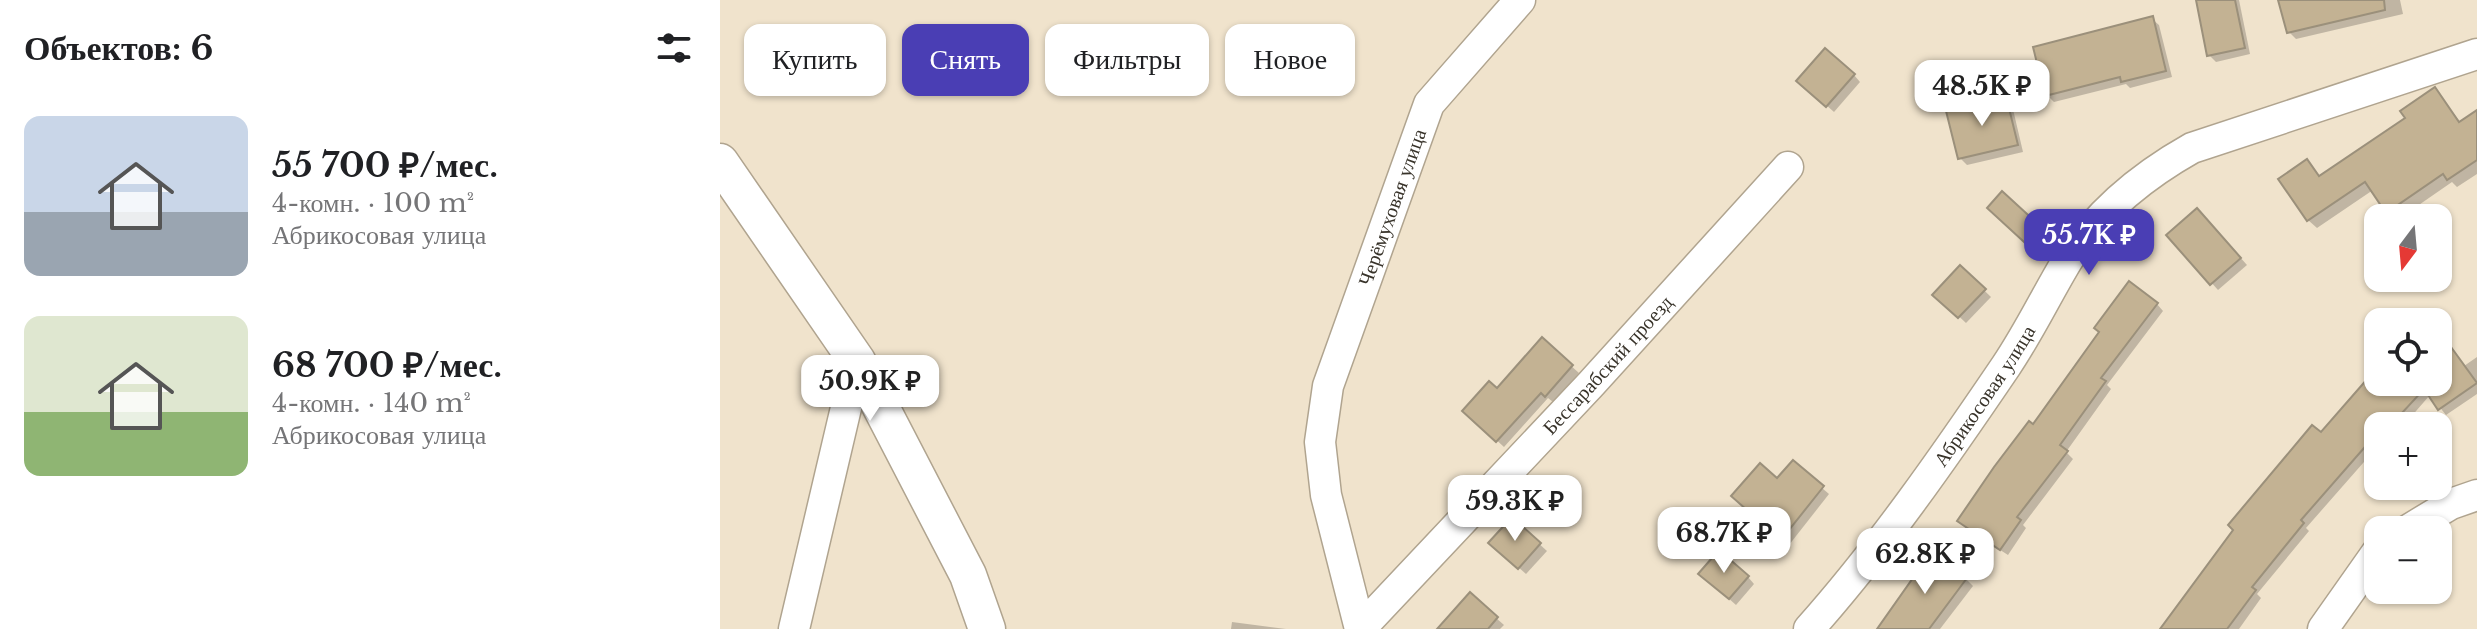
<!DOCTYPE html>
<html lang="ru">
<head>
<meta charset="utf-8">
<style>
	:root { --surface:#fff; --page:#f2f2f2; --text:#202124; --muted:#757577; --accent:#4a3eb4 }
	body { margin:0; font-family:"Libre Baskerville",serif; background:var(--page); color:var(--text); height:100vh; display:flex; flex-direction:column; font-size:30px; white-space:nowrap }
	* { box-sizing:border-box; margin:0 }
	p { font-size:26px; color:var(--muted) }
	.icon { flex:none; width:44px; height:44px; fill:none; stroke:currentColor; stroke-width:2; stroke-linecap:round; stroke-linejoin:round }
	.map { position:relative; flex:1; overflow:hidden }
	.panel { display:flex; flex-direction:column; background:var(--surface); width:720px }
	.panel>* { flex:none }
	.banner { position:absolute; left:24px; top:24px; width:760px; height:72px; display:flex; gap:16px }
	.needle { width:52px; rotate:196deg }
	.tools { position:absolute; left:1644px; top:204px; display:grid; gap:16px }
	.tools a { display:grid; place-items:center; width:88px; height:88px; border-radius:16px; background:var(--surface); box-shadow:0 2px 6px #0004; font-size:40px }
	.price { position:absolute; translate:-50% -68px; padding:0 18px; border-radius:16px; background:#fff; color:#222; font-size:26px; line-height:52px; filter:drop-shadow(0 2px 4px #0008) }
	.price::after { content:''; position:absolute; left:50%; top:48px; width:24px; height:18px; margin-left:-12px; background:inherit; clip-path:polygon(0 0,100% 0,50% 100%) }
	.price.selected { background:var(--accent); color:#fff }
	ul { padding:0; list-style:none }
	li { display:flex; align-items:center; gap:24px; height:200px; padding:0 24px }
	li span { display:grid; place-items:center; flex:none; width:224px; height:160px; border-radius:16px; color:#555 }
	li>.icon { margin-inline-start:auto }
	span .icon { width:96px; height:96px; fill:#fffc; stroke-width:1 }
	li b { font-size:34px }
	h2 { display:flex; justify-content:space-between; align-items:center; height:96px; padding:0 24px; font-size:34px }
	.chip { padding:0 28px; border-radius:16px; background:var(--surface); box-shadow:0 2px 6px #0004; font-size:28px; line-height:72px }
	.chip.selected { background:var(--accent); color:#fff }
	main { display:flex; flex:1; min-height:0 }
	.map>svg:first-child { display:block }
	.shadow { fill:#0003 }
	.building { fill:#c3b293; stroke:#9b907b; stroke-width:2 }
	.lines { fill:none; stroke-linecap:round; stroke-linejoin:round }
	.minor-casing { stroke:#b0a48f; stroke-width:33 }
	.major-casing { stroke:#b0a48f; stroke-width:39 }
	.minor { stroke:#fff; stroke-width:30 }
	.major { stroke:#fff; stroke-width:36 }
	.labels { text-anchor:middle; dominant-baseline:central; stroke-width:8; stroke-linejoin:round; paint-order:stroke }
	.street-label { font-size:20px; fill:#38332a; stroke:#fdf0d9 }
</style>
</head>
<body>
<main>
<section class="panel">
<h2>Объектов: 6<svg class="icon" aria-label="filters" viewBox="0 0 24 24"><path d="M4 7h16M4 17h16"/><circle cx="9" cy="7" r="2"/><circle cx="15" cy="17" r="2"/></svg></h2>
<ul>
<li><span style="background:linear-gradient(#c9d6e8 60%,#9aa5b1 0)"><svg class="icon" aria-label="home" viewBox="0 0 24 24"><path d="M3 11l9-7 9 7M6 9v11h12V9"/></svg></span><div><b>55 700 ₽/мес.</b><p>4-комн. · 100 m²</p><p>Абрикосовая улица</p></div></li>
<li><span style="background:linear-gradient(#dfe7d0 60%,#8fb573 0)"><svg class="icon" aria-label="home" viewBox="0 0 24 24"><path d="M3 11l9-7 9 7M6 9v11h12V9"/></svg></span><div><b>68 700 ₽/мес.</b><p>4-комн. · 140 m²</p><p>Абрикосовая улица</p></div></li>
</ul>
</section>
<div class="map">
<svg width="1757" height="629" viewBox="0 0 1757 629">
	<rect width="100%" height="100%" fill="#f0e3cc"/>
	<!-- shadow -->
	<g class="shadow">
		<polygon points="1478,0 1519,0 1530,54 1496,62 1489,55"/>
		<polygon points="1561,0 1680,0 1683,14 1576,39 1569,32"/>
		<polygon points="1432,19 1439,25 1452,77 1410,88 1406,84 1334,102 1327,95"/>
		<polygon points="1134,75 1140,82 1114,112 1086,87"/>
		<polygon points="1715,90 1741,123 1757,112 1757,174 1737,187 1732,182 1680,218 1668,211 1653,190 1597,228 1588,220 1587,162 1600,177 1687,118"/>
		<polygon points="1285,98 1292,105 1303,152 1247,165 1240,158"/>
		<polygon points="1283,194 1336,243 1323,257 1270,208"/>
		<polygon points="1484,217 1527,265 1498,290 1449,235"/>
		<polygon points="1240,267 1271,297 1246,323 1215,294"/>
		<polygon points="1437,304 1443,311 1387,385 1391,389 1346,452 1353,459 1303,525 1306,528 1288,555 1246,528 1240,521 1314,427"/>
		<polygon points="822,340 859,373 833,402 828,398 784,447 745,411 777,390"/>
		<polygon points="1718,351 1744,366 1757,357 1757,394 1726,415 1710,395 1683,426 1658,426 1658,446 1586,528 1589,531 1537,594 1541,598 1519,629 1444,629 1601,435 1673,382 1718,382"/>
		<polygon points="1057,481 1102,488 1109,494 1069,545 1021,503"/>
		<polygon points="792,519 827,551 806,574 771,543"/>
		<polygon points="1028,577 1034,584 1016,605 988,580"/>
		<polygon points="1246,579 1253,586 1220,629 1158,629"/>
		<polygon points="750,595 784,625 780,629 728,629"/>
		<polygon points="512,622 566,629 511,629"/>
	</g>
	<!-- building -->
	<g class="building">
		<polygon points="1476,0 1515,0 1525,48 1487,56"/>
		<polygon points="1558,0 1664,0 1665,10 1567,33"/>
		<polygon points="1433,16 1446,71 1401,82 1400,77 1325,96 1313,47"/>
		<polygon points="1105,48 1135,74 1106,107 1076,81"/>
		<polygon points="1715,87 1739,122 1757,110 1757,160 1727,180 1723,174 1666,213 1645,182 1587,221 1558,179 1587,159 1599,176 1685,118 1680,111"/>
		<polygon points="1286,96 1298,145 1238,159 1226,111"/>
		<polygon points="1282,191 1330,235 1315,252 1267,208"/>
		<polygon points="1477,208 1521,258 1490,285 1446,235"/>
		<polygon points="1240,265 1266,289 1238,318 1212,295"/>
		<polygon points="1409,281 1438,303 1381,378 1386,381 1340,445 1348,451 1297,517 1301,520 1280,550 1237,521 1274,467 1309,421 1313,424 1379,332 1374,328"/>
		<polygon points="1718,329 1757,383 1718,410 1704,389 1670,426 1658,426 1658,432 1581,520 1584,523 1532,587 1536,590 1507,629 1440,629 1513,530 1508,525 1592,425 1601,432 1649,377 1655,382 1718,382"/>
		<polygon points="822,337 853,365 825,397 821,393 776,442 742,411 769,381 777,388"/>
		<polygon points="1073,460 1104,486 1061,540 1011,496 1040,463 1057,478"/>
		<polygon points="792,517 821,543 798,569 768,543"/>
		<polygon points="999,550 1029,576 1009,599 978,574"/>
		<polygon points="1212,551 1247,578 1209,629 1157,629"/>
		<polygon points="750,592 778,617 768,629 717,629"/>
	</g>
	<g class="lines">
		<!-- minor casing -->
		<g class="minor-casing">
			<g id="minor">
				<polyline points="1688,530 1731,504 1757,495"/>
				<polyline points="74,629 137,361"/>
				<path id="s1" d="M 640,629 L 606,495 L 600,442 L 608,386 L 709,104 L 800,0"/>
				<path id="s2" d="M 640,629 L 871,384 L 1068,167"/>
				<path id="s3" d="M 1089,629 C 1161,548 1225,456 1286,366 C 1309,332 1326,296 1347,261 C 1377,213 1424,175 1472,148 L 1757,54"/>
				<polyline points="1603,629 1658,551"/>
			</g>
		</g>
		<!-- major casing -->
		<g class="major-casing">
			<polyline id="major" points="0,162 137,361 248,575 267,629"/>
		</g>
		<!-- minor -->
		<use href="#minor" class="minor"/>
		<!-- major -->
		<use href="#major" class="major"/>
	</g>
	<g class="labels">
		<!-- street labels -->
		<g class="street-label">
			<text stroke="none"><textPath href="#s1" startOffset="438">Черёмуховая улица</textPath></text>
			<text stroke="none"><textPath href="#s2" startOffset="362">Бессарабский проезд</textPath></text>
			<text stroke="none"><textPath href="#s3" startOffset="292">Абрикосовая улица</textPath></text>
		</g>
	</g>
</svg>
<div class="tools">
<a><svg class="needle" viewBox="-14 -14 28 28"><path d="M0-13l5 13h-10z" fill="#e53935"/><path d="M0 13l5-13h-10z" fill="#757577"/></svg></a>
<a><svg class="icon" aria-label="locate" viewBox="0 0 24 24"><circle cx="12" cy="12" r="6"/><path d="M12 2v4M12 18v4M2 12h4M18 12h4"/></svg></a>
<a>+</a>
<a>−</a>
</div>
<b class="price" style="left:1262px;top:128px">48.5K ₽</b>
<b class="price selected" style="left:1369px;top:277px">55.7K ₽</b>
<b class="price" style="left:150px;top:423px">50.9K ₽</b>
<b class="price" style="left:795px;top:543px">59.3K ₽</b>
<b class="price" style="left:1004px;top:575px">68.7K ₽</b>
<b class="price" style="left:1205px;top:596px">62.8K ₽</b>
<div class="banner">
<a class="chip">Купить</a>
<a class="chip selected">Снять</a>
<a class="chip">Фильтры</a>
<a class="chip">Новое</a>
</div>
</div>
</main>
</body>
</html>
